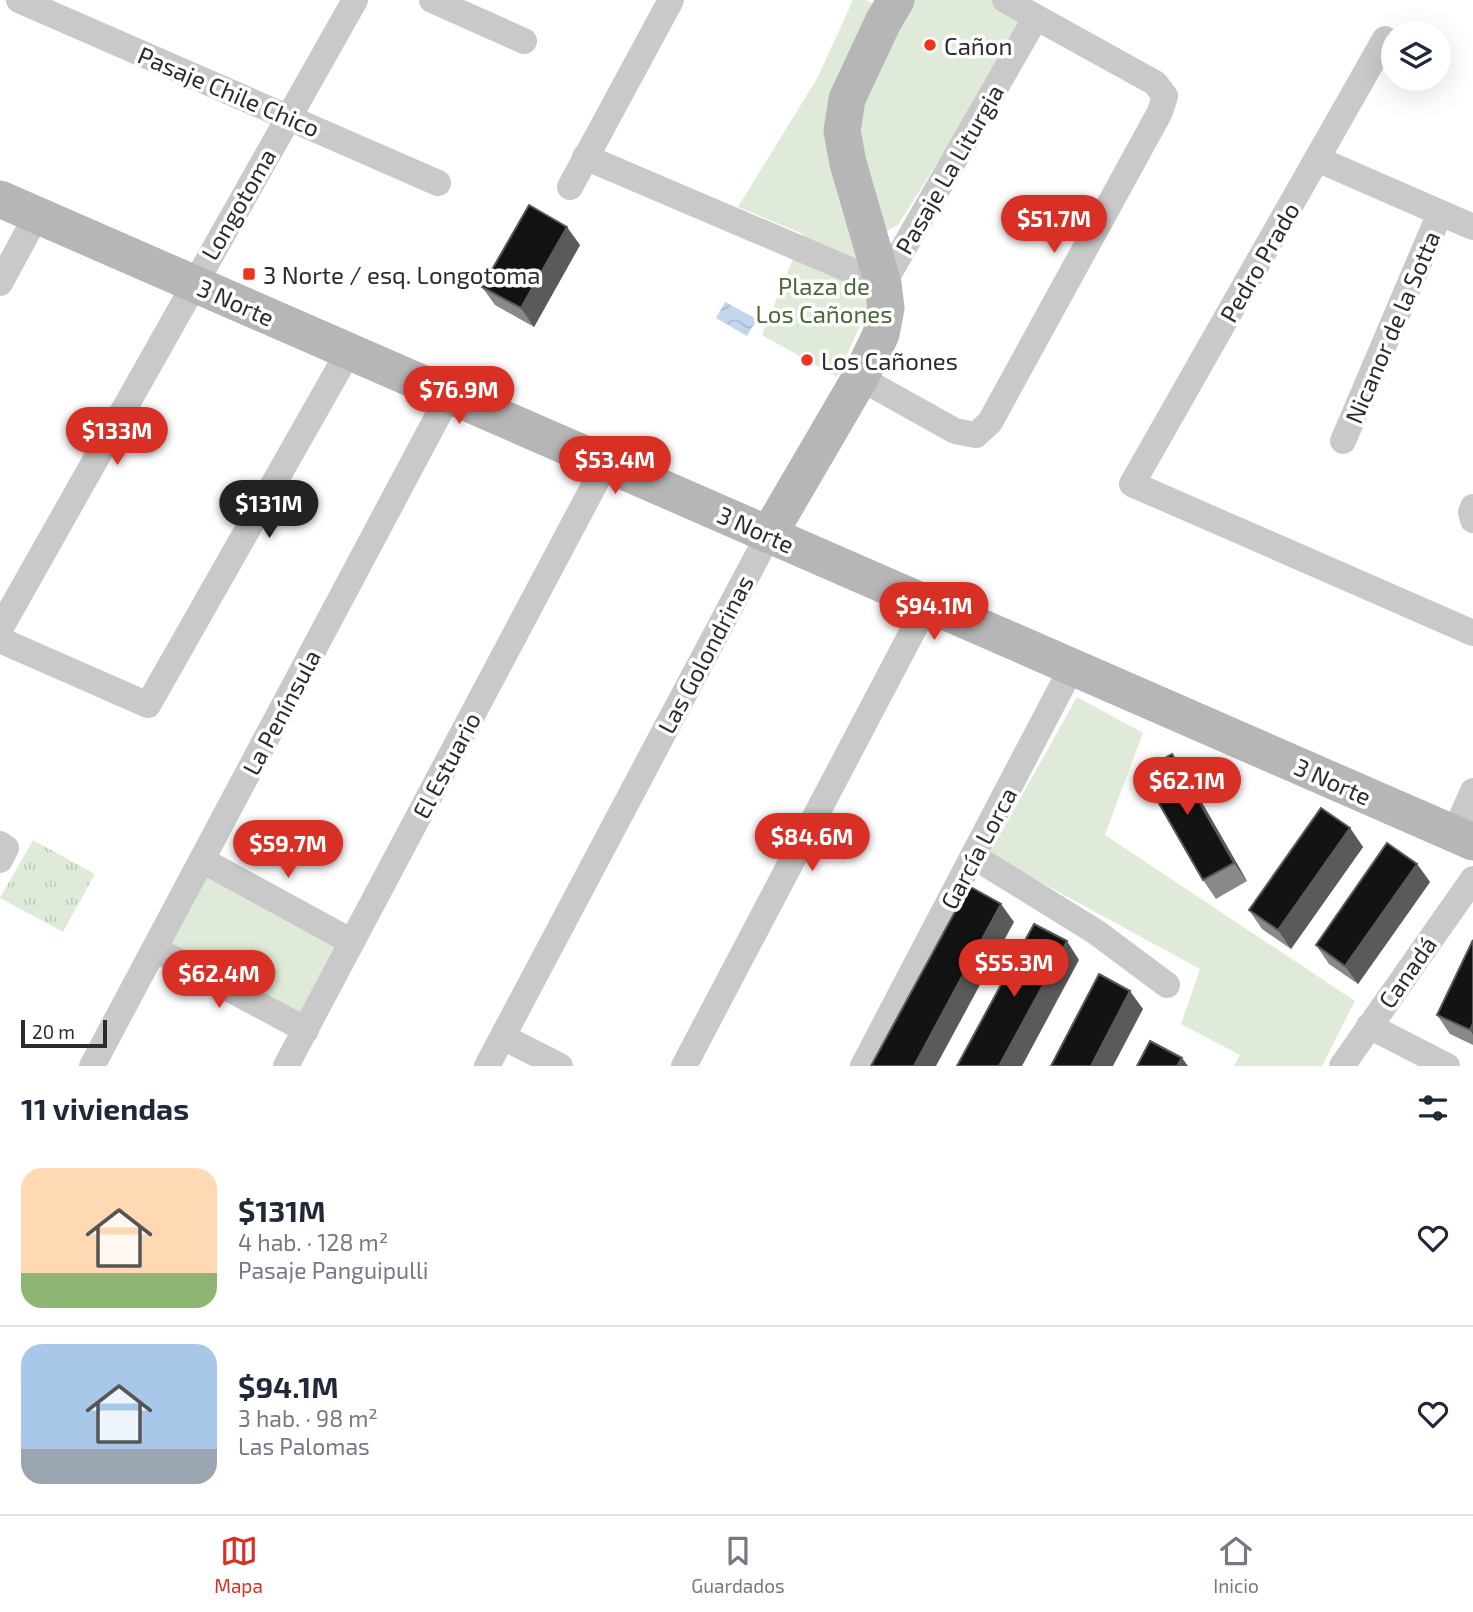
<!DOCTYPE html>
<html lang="es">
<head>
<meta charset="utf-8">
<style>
	:root { --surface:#fff; --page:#f2f2f3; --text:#1f2937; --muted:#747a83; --line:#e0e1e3; --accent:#d93025 }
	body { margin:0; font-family:"Exo 2",sans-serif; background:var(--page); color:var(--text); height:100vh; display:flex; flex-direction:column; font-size:26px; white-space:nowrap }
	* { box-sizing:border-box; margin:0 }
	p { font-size:23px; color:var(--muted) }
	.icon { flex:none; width:38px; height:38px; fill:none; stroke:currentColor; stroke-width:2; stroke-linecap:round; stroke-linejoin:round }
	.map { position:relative; height:1066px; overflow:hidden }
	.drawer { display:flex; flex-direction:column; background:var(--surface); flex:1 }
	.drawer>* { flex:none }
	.buttons { position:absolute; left:1381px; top:21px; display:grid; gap:14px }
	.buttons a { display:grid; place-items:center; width:70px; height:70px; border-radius:50%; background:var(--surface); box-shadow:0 7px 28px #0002; font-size:35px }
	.scale { position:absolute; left:21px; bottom:18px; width:86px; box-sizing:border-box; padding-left:7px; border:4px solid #2c2c2c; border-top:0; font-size:19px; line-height:24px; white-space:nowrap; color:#2c2c2c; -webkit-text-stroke:5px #fff; paint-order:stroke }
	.price { position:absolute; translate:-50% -60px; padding:0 16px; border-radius:24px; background:var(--accent); color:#fff; font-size:23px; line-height:46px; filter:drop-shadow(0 2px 4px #0008) }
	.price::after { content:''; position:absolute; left:50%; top:42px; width:21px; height:16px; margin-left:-10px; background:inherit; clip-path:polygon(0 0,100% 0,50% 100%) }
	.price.active { background:#222; color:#fff }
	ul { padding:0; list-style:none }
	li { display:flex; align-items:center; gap:21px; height:175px; padding:0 21px }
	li+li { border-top:2px solid var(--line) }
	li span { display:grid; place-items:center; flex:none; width:196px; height:140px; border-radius:21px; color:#555 }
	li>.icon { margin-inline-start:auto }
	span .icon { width:84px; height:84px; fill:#fffc; stroke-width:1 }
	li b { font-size:30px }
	h2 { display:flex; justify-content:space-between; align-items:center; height:84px; padding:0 21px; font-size:30px }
	.tabs { display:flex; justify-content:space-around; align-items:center; height:98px; border-top:2px solid var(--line); background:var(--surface); font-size:19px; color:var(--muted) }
	.tabs a { display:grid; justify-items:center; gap:4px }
	.tabs .active { color:var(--accent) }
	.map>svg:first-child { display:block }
	.grass { fill:url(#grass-tufts) }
	.park { fill:#dfebd8 }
	.water { fill:url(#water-waves) }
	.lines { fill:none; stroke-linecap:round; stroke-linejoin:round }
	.street { stroke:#c9c9c9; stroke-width:26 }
	.secondary { stroke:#b6b6b6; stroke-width:37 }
	.wall { fill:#898989 }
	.shaded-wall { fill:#5a5a5a }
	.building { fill:#131313; stroke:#5a5a5a; stroke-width:2 }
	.poi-dot { fill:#f03321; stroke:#fff; stroke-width:2.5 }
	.labels { text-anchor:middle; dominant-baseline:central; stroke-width:7; stroke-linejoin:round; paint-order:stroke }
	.poi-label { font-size:24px; fill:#2c2c2c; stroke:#fff; text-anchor:start }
	.street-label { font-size:24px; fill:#2c2c2c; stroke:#fff }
	.park-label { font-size:24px; fill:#476a37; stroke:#fff }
</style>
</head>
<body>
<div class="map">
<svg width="1473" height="1066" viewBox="0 0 1473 1066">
	<defs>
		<pattern id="grass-tufts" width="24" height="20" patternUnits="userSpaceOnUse" patternTransform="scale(1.75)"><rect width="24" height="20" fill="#dfebd8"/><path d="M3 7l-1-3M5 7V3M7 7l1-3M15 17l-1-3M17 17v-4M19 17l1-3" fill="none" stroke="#c0caba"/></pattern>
		<pattern id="water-waves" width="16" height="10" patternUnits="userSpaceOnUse" patternTransform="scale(1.75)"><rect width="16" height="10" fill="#c3d6ed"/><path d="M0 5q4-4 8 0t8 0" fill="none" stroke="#a8b8cb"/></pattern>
	</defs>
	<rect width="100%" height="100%" fill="#fff"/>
	<!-- grass -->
	<polygon class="grass" points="33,840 95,874 63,932 0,898"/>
	<!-- park -->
	<g class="park">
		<polygon points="853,0 866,0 876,6 830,161 852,243 873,297 837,377 762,335 803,234 738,207 818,77"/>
		<polygon points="910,0 991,0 1027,20 898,225 880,235 857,140 869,73"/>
		<polygon points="1077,697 1143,733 1105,835 1355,1001 1322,1066 1234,1066 1240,1055 1181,1024 1200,969 989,854"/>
		<polygon points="206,876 336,944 298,1016 168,948"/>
	</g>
	<!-- water -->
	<polygon class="water" points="725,302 757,319 747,336 716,318"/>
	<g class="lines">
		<!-- street -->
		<g class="street">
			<polyline points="19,0 438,183"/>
			<polyline points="432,0 524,41"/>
			<polyline points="1385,39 1132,484 1473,633"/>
			<polyline points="585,157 883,284 1036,17"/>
			<polyline points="1317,159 1473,227"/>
			<polyline points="570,187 671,0"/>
			<polyline points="0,283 37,215"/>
			<polyline points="860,378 955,431 976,435 990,422 1160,112 1165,96 1155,83 1005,0"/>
			<polyline points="1343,441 1440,213"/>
			<polyline points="1473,507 1471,512 1473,520"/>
			<polyline points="0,629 355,0"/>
			<polyline points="0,640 148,705 349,351"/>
			<polyline points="1454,834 1473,791"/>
			<polyline points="0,844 6,848 0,860"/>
			<polyline points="973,856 1096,932 1167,985"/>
			<polyline points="202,860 352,942"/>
			<polyline points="155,949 306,1030"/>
			<polyline points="1369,1026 1447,1066"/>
			<polyline points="503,1037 560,1066"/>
			<polyline points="92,1066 449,395"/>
			<polyline points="286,1066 606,463"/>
			<polyline points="487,1066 769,534"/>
			<polyline points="684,1066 927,604"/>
			<polyline points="863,1066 1072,667"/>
			<polyline points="1342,1066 1473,879"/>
		</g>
		<!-- secondary -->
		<g class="secondary">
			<polyline points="0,199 1473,842"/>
			<polyline points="769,534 860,378 881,334 886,308 883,284 848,163 842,131 847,99 883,22 896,0"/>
		</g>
	</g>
	<!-- wall -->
	<g class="wall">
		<polygon points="580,245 534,327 495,305 482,287"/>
		<polygon points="1185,773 1247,881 1216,899 1203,880"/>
		<polygon points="1350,828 1363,847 1291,949 1262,929 1249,910"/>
		<polygon points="1417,864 1430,882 1358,984 1329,964 1316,945"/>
		<polygon points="1473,940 1473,1045 1450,1034 1437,1015"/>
	</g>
	<!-- shaded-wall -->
	<g class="shaded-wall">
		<polygon points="567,227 580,245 534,327 521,308"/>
		<polygon points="1172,754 1185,773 1247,881 1234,863"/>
		<polygon points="1350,828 1363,847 1291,949 1278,930"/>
		<polygon points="1417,864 1430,882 1358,984 1345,966"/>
		<polygon points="1001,904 1014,922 936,1066 914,1066"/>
		<polygon points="1067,941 1079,960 1022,1066 999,1066"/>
		<polygon points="1130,991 1143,1009 1113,1066 1091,1066"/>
		<polygon points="1473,1023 1473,1035 1470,1030"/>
		<polygon points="1182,1058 1188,1066 1177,1066"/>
	</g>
	<!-- building -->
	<g class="building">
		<polygon points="529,205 567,227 521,308 482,287"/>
		<polygon points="1172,754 1234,863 1203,880 1141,772"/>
		<polygon points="1321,808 1350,828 1278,930 1249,910"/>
		<polygon points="1387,843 1417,864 1345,966 1316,945"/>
		<polygon points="969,886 1001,904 914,1066 871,1066"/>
		<polygon points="1034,924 1067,941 999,1066 957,1066"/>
		<polygon points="1473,940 1473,1023 1470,1030 1437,1015"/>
		<polygon points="1099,974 1130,991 1091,1066 1051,1066"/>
		<polygon points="1150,1041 1182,1058 1177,1066 1137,1066"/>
	</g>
	<!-- markers -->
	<g class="poi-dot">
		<circle cx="930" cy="45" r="7"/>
		<rect x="242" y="267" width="14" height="14" rx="3.5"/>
		<circle cx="807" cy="360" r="7"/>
	</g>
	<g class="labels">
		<!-- poi labels -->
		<g class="poi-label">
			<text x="944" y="45">Cañon</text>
			<text x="263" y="274">3 Norte / esq. Longotoma</text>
			<text x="821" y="360">Los Cañones</text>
		</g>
		<!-- street labels -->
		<g class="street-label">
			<text transform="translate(229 91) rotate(23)">Pasaje Chile Chico</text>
			<text transform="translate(949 169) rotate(-60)">Pasaje La Liturgia</text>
			<text transform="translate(238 204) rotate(-60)">Longotoma</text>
			<text transform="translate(1259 262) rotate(-60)">Pedro Prado</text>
			<text transform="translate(236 302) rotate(24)">3 Norte</text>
			<text transform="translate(1392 327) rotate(-67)">Nicanor de la Sotta</text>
			<text transform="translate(756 529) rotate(24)">3 Norte</text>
			<text transform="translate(705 654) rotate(-62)">Las Golondrinas</text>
			<text transform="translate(281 712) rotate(-62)">La Península</text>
			<text transform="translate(446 765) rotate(-62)">El Estuario</text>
			<text transform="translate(1333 781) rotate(24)">3 Norte</text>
			<text transform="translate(978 848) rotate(-62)">García Lorca</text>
			<text transform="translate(1407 972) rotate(-55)">Canadá</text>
		</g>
		<!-- park labels -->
		<g class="park-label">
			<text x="824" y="285">Plaza de<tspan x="824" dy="28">Los Cañones</tspan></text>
		</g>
	</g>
</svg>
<div class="buttons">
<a><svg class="icon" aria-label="layers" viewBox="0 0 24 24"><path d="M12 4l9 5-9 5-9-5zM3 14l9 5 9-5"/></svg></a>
</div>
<div class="scale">20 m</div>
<b class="price" style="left:1054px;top:255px">$51.7M</b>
<b class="price" style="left:459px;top:426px">$76.9M</b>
<b class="price" style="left:117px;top:467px">$133M</b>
<b class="price" style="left:615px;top:496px">$53.4M</b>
<b class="price active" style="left:269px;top:540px">$131M</b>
<b class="price" style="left:934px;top:642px">$94.1M</b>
<b class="price" style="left:1187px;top:817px">$62.1M</b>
<b class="price" style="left:812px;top:873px">$84.6M</b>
<b class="price" style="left:288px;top:880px">$59.7M</b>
<b class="price" style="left:1014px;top:999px">$55.3M</b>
<b class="price" style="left:219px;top:1010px">$62.4M</b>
</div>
<section class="drawer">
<h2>11 viviendas<svg class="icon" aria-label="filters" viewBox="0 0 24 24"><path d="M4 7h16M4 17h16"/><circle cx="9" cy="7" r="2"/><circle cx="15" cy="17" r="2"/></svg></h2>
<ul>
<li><span style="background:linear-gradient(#ffd9b3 75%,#8fb573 0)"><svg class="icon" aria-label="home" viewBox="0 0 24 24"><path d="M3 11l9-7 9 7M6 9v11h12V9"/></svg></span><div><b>$131M</b><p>4 hab. · 128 m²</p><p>Pasaje Panguipulli</p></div><svg class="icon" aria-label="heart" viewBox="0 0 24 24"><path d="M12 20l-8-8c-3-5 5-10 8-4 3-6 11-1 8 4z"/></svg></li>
<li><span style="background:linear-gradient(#a9c7e8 75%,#9aa5b1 0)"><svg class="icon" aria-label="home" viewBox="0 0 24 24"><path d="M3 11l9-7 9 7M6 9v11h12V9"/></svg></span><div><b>$94.1M</b><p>3 hab. · 98 m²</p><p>Las Palomas</p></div><svg class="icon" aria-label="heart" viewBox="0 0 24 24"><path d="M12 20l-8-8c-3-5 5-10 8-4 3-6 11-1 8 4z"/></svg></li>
</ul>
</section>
<nav class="tabs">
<a class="active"><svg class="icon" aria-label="map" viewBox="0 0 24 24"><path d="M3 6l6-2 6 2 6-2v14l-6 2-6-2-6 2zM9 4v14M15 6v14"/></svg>Mapa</a>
<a><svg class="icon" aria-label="saved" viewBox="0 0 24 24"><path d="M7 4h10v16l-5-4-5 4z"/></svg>Guardados</a>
<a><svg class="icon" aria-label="home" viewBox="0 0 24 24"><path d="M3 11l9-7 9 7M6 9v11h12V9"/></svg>Inicio</a>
</nav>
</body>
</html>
